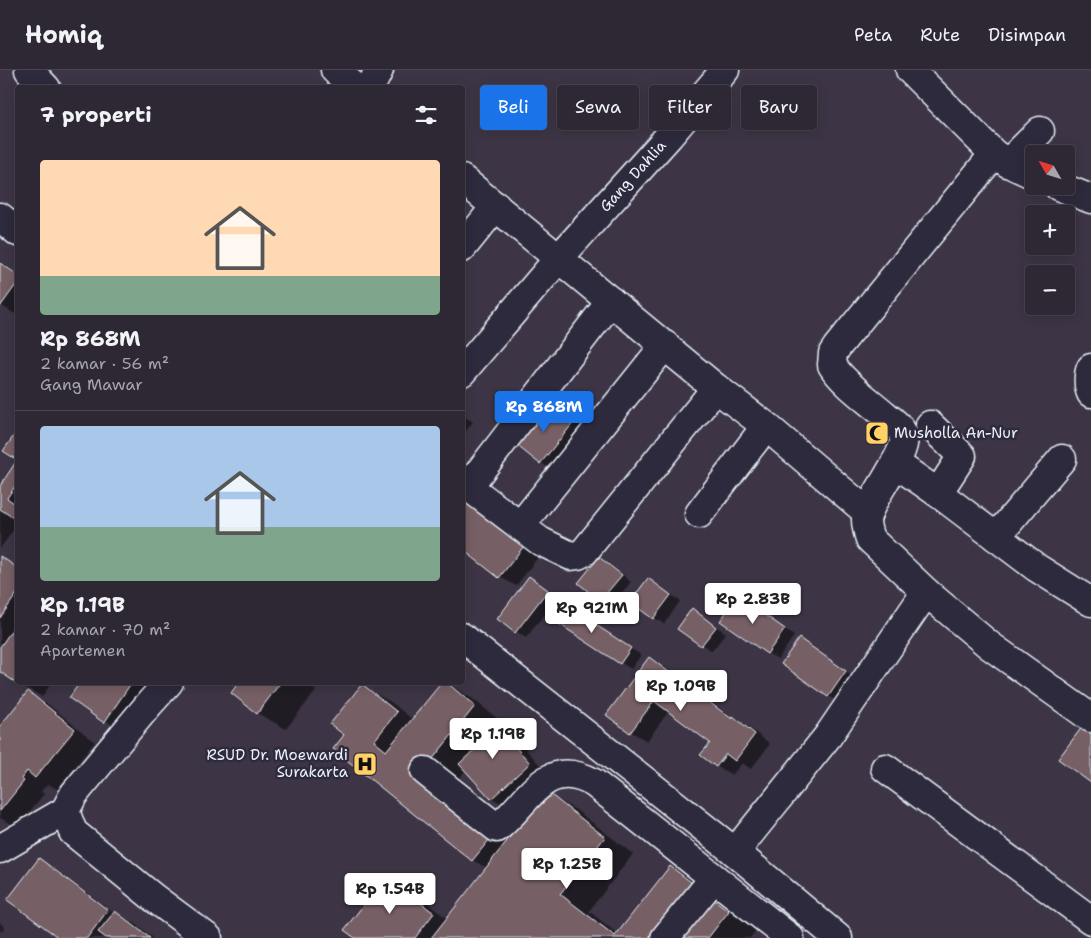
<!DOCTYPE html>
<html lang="id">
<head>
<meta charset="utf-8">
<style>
	:root { --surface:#2e2834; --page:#3a3440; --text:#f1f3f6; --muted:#a7a6ac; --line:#49444f; --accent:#1a73e8 }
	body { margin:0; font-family:"Shantell Sans",sans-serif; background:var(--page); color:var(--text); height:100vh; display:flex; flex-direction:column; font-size:19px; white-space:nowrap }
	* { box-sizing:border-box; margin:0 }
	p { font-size:16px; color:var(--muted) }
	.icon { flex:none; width:28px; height:28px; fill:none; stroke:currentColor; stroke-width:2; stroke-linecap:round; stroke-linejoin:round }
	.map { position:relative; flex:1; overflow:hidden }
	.sheet { position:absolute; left:15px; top:15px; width:450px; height:600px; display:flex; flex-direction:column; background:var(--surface); border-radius:5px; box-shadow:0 2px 12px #0003,0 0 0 1px var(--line) }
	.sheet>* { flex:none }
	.top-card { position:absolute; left:480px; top:15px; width:475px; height:45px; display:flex; gap:10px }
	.needle { width:32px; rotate:309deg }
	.tools { position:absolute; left:1025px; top:75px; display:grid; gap:10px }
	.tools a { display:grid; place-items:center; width:50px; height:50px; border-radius:5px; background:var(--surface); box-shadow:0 2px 12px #0003,0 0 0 1px var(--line); font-size:25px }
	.price { position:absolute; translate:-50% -42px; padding:0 11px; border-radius:5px; background:#fff; color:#222; font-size:16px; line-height:32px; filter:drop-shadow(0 1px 2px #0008) }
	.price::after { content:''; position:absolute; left:50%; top:30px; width:15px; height:11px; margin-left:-8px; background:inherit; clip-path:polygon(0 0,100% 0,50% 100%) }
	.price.current { background:var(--accent); color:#fff }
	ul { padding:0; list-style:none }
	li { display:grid; align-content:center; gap:10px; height:265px; padding:0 25px }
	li+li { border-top:1px solid var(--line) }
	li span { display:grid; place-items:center; height:155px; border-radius:5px; color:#555 }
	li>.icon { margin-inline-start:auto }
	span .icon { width:90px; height:90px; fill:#fffc; stroke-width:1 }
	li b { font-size:21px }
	h2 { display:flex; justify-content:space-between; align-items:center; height:60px; padding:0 25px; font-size:21px }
	.chip { padding:0 18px; border-radius:5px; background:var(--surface); box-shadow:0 2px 12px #0003,0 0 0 1px var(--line); font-size:18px; line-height:45px }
	.chip.current { background:var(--accent); color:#fff }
	header { display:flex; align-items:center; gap:30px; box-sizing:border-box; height:70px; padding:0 25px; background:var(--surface); border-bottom:1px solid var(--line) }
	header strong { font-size:24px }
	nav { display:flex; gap:28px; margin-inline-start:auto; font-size:18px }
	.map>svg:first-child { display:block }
	.shadow { fill:#0007 }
	.building { fill:#776165; stroke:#e8f1f8 }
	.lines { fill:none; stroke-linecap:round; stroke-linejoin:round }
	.minor-casing { stroke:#e8f1f8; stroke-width:31 }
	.minor { stroke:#2f2a3d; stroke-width:28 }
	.labels { text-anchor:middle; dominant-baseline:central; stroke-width:5; stroke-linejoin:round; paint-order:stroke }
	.street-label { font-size:15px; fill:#e8f1f8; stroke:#2f2a3d }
	.poi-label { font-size:15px; fill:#e8f1f8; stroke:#2f2a3d; text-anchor:start }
</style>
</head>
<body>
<header>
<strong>Homiq</strong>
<nav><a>Peta</a><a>Rute</a><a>Disimpan</a></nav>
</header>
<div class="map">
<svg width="1091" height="868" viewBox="0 0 1091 868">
	<rect width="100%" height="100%" fill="#3d3545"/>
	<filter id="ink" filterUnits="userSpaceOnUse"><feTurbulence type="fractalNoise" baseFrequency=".02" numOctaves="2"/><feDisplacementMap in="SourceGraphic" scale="10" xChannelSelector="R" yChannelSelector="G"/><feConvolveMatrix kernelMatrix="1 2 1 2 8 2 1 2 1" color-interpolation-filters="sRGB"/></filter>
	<g filter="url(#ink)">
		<!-- shadow -->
		<g class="shadow">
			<polygon points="0,192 18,204 17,245 0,235"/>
			<polygon points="550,333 560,339 584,358 551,399 541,393"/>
			<polygon points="462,345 473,352 462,366"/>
			<polygon points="18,392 18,453 0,479 0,417"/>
			<polygon points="462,426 539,486 516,516 500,507"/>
			<polygon points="0,487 18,498 18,612 52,612 42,627 21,615 0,601"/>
			<polygon points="600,488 610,494 631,512 611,536 601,530 580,513"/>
			<polygon points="530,508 558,527 526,568 498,549"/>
			<polygon points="648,509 680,531 664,554 653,547"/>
			<polygon points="739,528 794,566 778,589 767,583"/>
			<polygon points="692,540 726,563 712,581 679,558"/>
			<polygon points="574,542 641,585 631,599 621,593"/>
			<polygon points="800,570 856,608 839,632 828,626"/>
			<polygon points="650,588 665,597 733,648 749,657 770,674 751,699 742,693 732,705 716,696 712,673 669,641 647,671 631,662 607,644"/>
			<polygon points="81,612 161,612 126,664 71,628"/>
			<polygon points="240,612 305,612 316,621 286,659 257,643"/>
			<polygon points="445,612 473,629 504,654 501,657 513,665 550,706 513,740 492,728 466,700 448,722 509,771 547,723 576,740 633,784 589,841 618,864 671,798 700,814 757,859 750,868 357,868 386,808 415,824 448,849 487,798 472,790 346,665 362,616 391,632 413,650"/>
			<polygon points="28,623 49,635 95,672 57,719 48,714 41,721 44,724 17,757 0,748 0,658"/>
			<polygon points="39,790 55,799 114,843 136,854 153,868 61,868"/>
			<polygon points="0,852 5,858 0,862"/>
		</g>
		<!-- building -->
		<g class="building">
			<polygon points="0,193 18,205 18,212 0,237"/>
			<polygon points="549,332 574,352 540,394 515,374"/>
			<polygon points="18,360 18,412 7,428 18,436 18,451 0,439 0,416 17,390 3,381"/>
			<polygon points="462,428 524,476 499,508 462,479"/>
			<polygon points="0,486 18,498 18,522 0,548"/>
			<polygon points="599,487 622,505 600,531 578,513"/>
			<polygon points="529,506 548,520 515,563 497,549"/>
			<polygon points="648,508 671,525 653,549 630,532"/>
			<polygon points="738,526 785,559 767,584 720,551"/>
			<polygon points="564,534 631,578 620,594 553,550"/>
			<polygon points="692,538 716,557 701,576 677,559"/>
			<polygon points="18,551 18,612 23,612 21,616 0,602 0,577"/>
			<polygon points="799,568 846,601 828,627 781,594"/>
			<polygon points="649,587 732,649 733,646 755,664 735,691 726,684 716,697 700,685 710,673 654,631 630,663 606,645"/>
			<polygon points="80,612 132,612 104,653 69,628"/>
			<polygon points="239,612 281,612 257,644 231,623"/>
			<polygon points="442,612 446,612 475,636 420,705 494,764 472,791 333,679 344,665 330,654 362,614 397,642 374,671 386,681"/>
			<polygon points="28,621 75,659 35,708 27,701 21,709 24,711 0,741 0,656"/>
			<polygon points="492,651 530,693 491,729 459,694 475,679 468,672"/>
			<polygon points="1082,657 1091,663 1091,713 1058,689"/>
			<polygon points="546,721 605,767 560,824 615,866 670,796 729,841 708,868 431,868"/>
			<polygon points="39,788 108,840 87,868 59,868 7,830"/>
			<polygon points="386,806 434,843 415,868 355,868 344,860"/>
			<polygon points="115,841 150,868 106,868 98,862"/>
		</g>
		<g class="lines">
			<!-- minor casing -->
			<g class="minor-casing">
				<g id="minor">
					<polyline points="29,0 46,18"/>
					<polyline points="335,0 356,18"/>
					<polyline points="910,0 994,84 1008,93 1034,105"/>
					<polyline points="370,18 379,0"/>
					<path d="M 994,84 L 837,277 L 833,283 L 832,295 C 843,313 869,331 885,345 C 891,350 900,356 903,364 C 910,382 869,428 866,450 C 866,457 868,463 870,469 L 926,522 L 989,575 L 1091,648"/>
					<polyline points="1008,93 1040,61"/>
					<polyline points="462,109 716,318 766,356 868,443"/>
					<polyline points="1058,116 1091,129"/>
					<polyline points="0,147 18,162"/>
					<polyline points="462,178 496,136"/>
					<path d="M 1091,298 C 1088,304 1088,317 1091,323"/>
					<path id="s1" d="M 462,302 L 559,188 L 669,66 L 725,0"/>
					<polyline points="930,355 962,386 938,423"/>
					<polyline points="895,393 938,423 1037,498 1091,532"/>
					<polyline points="462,412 540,471 571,486 578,485 584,482 716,318"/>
					<polyline points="468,417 611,231"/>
					<polyline points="699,444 766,356"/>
					<polyline points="520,456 665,275"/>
					<polyline points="996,467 1062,389"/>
					<polyline points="462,567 735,782 838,868"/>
					<polyline points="169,612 150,633 74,724 65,741 73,762 154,828 208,868"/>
					<polyline points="885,698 1091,850"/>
					<path d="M 425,701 L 497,758 C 529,733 545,685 594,713 L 790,868"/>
					<polyline points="0,779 65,741"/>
					<polyline points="735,782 828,666 926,522"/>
					<polyline points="665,868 714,808"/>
				</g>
			</g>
			<!-- minor -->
			<use href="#minor" class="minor"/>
		</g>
	</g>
	<!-- icons -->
	<defs>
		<g id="mosque-square" transform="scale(1.25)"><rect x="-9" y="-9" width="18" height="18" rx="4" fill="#ffd166" stroke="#2f2a3d"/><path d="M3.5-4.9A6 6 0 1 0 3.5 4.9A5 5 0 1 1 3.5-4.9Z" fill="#111"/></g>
		<g id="hospital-square" transform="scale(1.25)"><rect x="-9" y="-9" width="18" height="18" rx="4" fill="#ffd166" stroke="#2f2a3d"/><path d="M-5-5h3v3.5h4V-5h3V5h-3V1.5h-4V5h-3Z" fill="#111"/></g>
	</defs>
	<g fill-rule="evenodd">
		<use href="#mosque-square" x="877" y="363"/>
		<use href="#hospital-square" x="365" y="694"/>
	</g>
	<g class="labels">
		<!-- street labels -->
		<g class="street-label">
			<text stroke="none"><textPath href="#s1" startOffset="260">Gang Dahlia</textPath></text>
		</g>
		<!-- poi labels -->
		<g class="poi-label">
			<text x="894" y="363">Musholla An-Nur</text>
			<text x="348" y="685" text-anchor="end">RSUD Dr. Moewardi<tspan x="348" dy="17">Surakarta</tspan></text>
		</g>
	</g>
</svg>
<div class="tools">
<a><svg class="needle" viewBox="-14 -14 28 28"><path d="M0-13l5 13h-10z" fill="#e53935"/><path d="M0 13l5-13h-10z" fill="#a7a6ac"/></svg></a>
<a>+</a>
<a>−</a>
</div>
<b class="price current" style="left:544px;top:363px">Rp 868M</b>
<b class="price" style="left:753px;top:555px">Rp 2.83B</b>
<b class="price" style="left:592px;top:564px">Rp 921M</b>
<b class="price" style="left:681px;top:642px">Rp 1.09B</b>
<b class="price" style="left:493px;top:690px">Rp 1.19B</b>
<b class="price" style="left:567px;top:820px">Rp 1.25B</b>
<b class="price" style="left:390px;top:845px">Rp 1.54B</b>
<div class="top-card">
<a class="chip current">Beli</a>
<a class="chip">Sewa</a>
<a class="chip">Filter</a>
<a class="chip">Baru</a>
</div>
<section class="sheet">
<h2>7 properti<svg class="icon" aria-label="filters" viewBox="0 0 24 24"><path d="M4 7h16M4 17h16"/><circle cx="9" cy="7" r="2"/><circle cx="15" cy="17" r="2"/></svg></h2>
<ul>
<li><span style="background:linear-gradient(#ffd9b3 75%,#7fa58c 0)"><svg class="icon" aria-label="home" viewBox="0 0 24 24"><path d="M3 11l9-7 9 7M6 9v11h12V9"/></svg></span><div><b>Rp 868M</b><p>2 kamar · 56 m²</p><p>Gang Mawar</p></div></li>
<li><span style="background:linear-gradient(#a9c7e8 65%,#7fa58c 0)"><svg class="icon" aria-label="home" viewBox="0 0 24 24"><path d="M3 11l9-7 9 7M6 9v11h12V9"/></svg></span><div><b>Rp 1.19B</b><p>2 kamar · 70 m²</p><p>Apartemen</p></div></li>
</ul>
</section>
</div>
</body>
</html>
